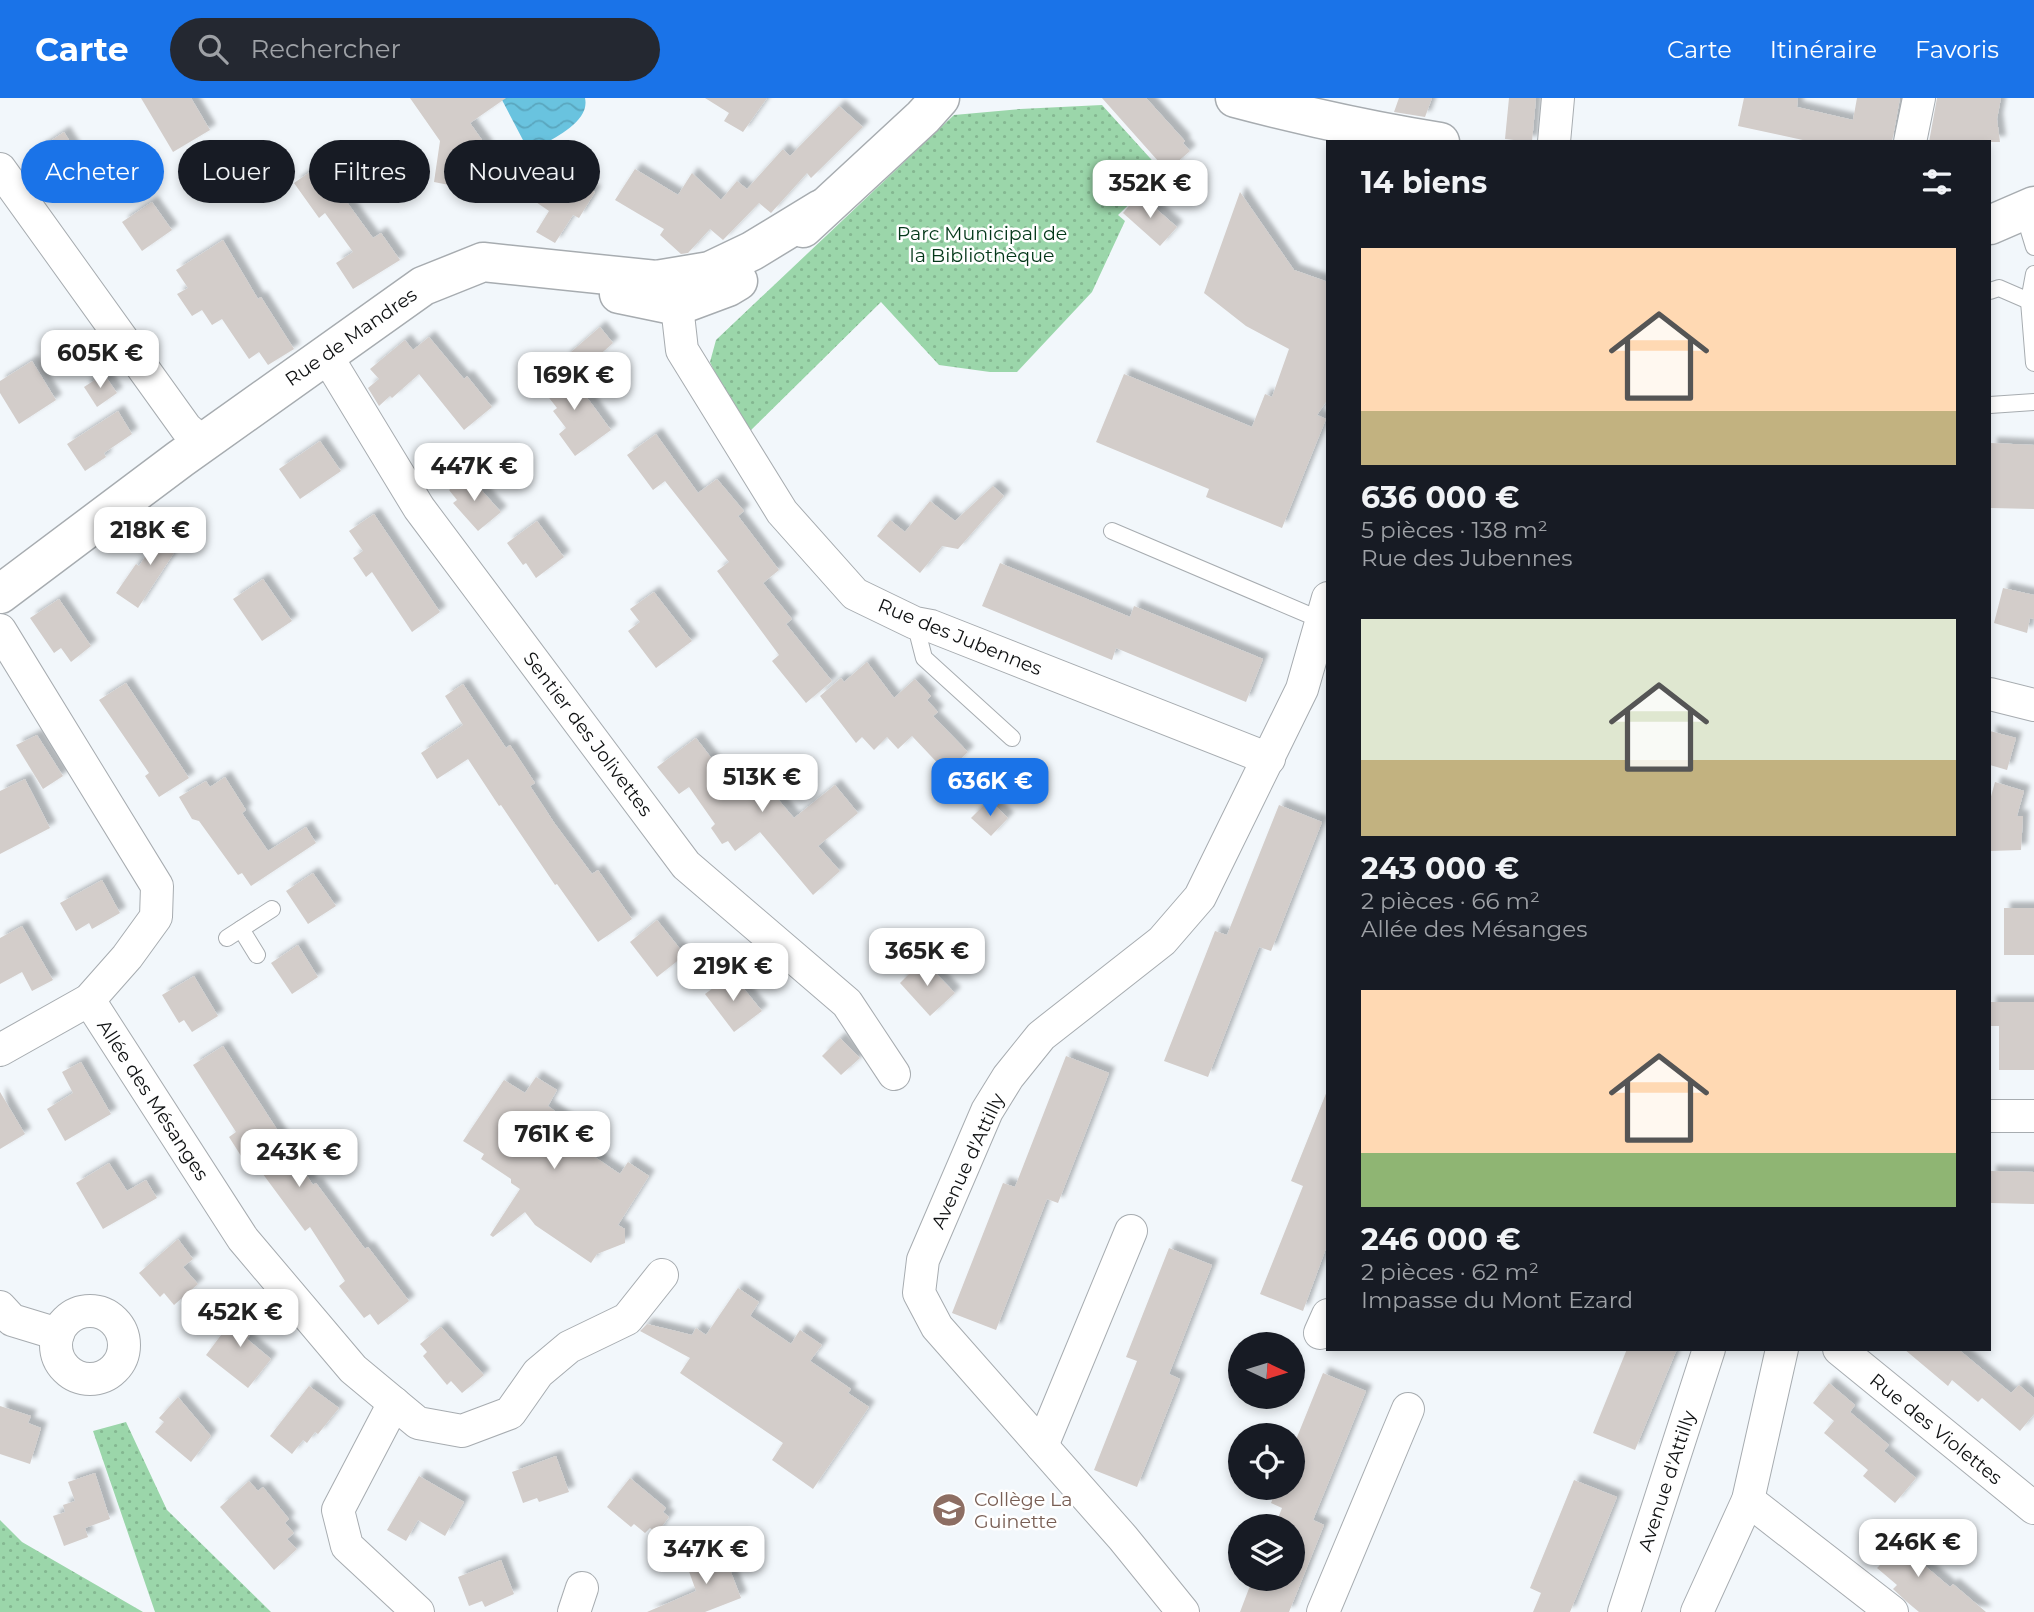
<!DOCTYPE html>
<html lang="fr">
<head>
<meta charset="utf-8">
<style>
	:root { --surface:#171b24; --page:#242831; --text:#f1f3f6; --muted:#9ea1a6; --accent:#1a73e8 }
	body { margin:0; font-family:Montserrat,sans-serif; background:var(--page); color:var(--text); height:100vh; display:flex; flex-direction:column; font-size:26px; white-space:nowrap }
	* { box-sizing:border-box; margin:0 }
	p { font-size:23px; color:var(--muted) }
	.icon { flex:none; width:38px; height:38px; fill:none; stroke:currentColor; stroke-width:2; stroke-linecap:round; stroke-linejoin:round }
	.map { position:relative; flex:1; overflow:hidden }
	.details { position:absolute; left:1326px; top:42px; width:665px; height:1211px; display:flex; flex-direction:column; background:var(--surface); border-radius:0px; box-shadow:0 4px 10px #0003 }
	.details>* { flex:none }
	.top-card { position:absolute; left:21px; top:42px; width:665px; height:63px; display:flex; gap:14px }
	.needle { width:46px; rotate:94deg }
	.buttons { position:absolute; left:1228px; top:1234px; display:grid; gap:14px }
	.buttons a { display:grid; place-items:center; width:77px; height:77px; border-radius:50%; background:var(--surface); box-shadow:0 4px 10px #0003; font-size:35px }
	.price { position:absolute; translate:-50% -60px; padding:0 16px; border-radius:14px; background:#fff; color:#222; font-size:23px; line-height:46px; filter:drop-shadow(0 2px 4px #0008) }
	.price::after { content:''; position:absolute; left:50%; top:42px; width:21px; height:16px; margin-left:-10px; background:inherit; clip-path:polygon(0 0,100% 0,50% 100%) }
	.price.selected { background:var(--accent); color:#fff }
	ul { padding:0; list-style:none }
	li { display:grid; align-content:center; gap:14px; height:371px; padding:0 35px }
	li span { display:grid; place-items:center; height:217px; border-radius:0px; color:#555 }
	li>.icon { margin-inline-start:auto }
	span .icon { width:126px; height:126px; fill:#fffc; stroke-width:1 }
	li b { font-size:30px }
	h2 { display:flex; justify-content:space-between; align-items:center; height:84px; padding:0 35px; font-size:30px }
	.chip { padding:0 24px; border-radius:32px; background:var(--surface); box-shadow:0 4px 10px #0003; font-size:24px; line-height:63px }
	.chip.selected { background:var(--accent); color:#fff }
	header { display:flex; align-items:center; gap:42px; box-sizing:border-box; height:98px; padding:0 35px; background:var(--accent); color:#fff }
	header strong { font-size:33px }
	nav { display:flex; gap:38px; margin-inline-start:auto; font-size:24px }
	.search { width:490px; height:63px; background:var(--page); display:flex; align-items:center; gap:18px; box-sizing:border-box; padding:0 24px; border-radius:38px; color:var(--muted); font-size:26px }
	.map>svg:first-child { display:block }
	.grass { fill:url(#grass-dots) }
	.water { fill:url(#water-waves) }
	.building { fill:#d3cdca; filter:url(#shadow) }
	.lines { fill:none; stroke-linecap:round; stroke-linejoin:round }
	.service-casing { stroke:#a7acb0; stroke-width:18 }
	.minor-casing { stroke:#a7acb0; stroke-width:34 }
	.tertiary-casing { stroke:#a7acb0; stroke-width:41 }
	.service { stroke:#fff; stroke-width:16 }
	.minor { stroke:#fff; stroke-width:32 }
	.tertiary { stroke:#fff; stroke-width:38 }
	.labels { text-anchor:middle; dominant-baseline:central; stroke-width:5; stroke-linejoin:round; paint-order:stroke }
	.park-label { font-size:19px; fill:#043719; stroke:#fff }
	.street-label { font-size:19px; fill:#101213; stroke:#fff }
	.education-label { font-size:19px; fill:#785e54; stroke:#fff; text-anchor:start }
</style>
</head>
<body>
<header>
<strong>Carte</strong>
<div class="search"><svg class="icon" aria-label="search" viewBox="0 0 24 24"><circle cx="10" cy="10" r="6"/><path d="M15 15l6 6"/></svg>Rechercher</div>
<nav><a>Carte</a><a>Itinéraire</a><a>Favoris</a></nav>
</header>
<div class="map">
<svg width="2034" height="1514" viewBox="0 0 2034 1514">
	<defs>
		<pattern id="grass-dots" width="8" height="8" patternUnits="userSpaceOnUse" patternTransform="scale(1.75)"><rect width="8" height="8" fill="#9bd6aa"/><path d="M2 2h.1M6 6h.1" fill="none" stroke="#84b791" stroke-width="1.8" stroke-linecap="round"/></pattern>
		<pattern id="water-waves" width="16" height="10" patternUnits="userSpaceOnUse" patternTransform="scale(1.75)"><rect width="16" height="10" fill="#69c3df"/><path d="M0 5q4-4 8 0t8 0" fill="none" stroke="#5aa6be"/></pattern>
		<filter id="shadow"><feDropShadow dx="6" dy="-6" stdDeviation="2" flood-color="#0004"/></filter>
	</defs>
	<rect width="100%" height="100%" fill="#f2f7fb"/>
	<!-- grass -->
	<g class="grass">
		<polygon points="1102,7 1159,70 1147,89 1118,117 1125,123 1092,194 1017,274 990,274 939,267 881,204 745,338 710,264 716,242 954,17 1020,11"/>
		<polygon points="126,1324 167,1412 271,1514 155,1514 93,1333"/>
		<polygon points="0,1422 22,1444 143,1514 0,1514"/>
	</g>
	<!-- water -->
	<path class="water" d="M 501,0 L 585,0 C 590,22 559,37 543,47 L 524,44 Z"/>
	<!-- building -->
	<g class="building">
		<polygon points="141,0 191,0 210,32 173,54"/>
		<polygon points="410,0 506,0 470,25 487,49 479,93 434,84 440,43"/>
		<polygon points="705,0 767,0 743,34 724,23 729,15"/>
		<polygon points="1102,0 1146,0 1185,43 1183,45 1190,53 1167,73"/>
		<polygon points="1399,0 1432,0 1425,19 1394,14"/>
		<polygon points="1509,0 1536,0 1532,44 1505,41"/>
		<polygon points="1744,0 1798,0 1797,9 1853,22 1857,0 1900,0 1892,44 1812,44 1738,28"/>
		<polygon points="1937,0 2001,0 1997,21 2000,44 1929,44"/>
		<polygon points="839,8 863,29 811,80 807,75 771,115 759,105 723,142 710,131 688,155 681,156 660,137 664,131 615,102 635,71 678,97 692,75 721,102 737,83 747,91 783,51 790,58"/>
		<polygon points="64,34 92,79 62,98 34,54"/>
		<polygon points="320,67 373,140 381,135 400,162 353,191 336,165 353,154 325,115 319,120 294,85"/>
		<polygon points="557,73 595,94 579,120 573,117 555,145 536,134 549,113 533,102 550,76 554,79"/>
		<polygon points="1240,94 1294,172 1328,184 1328,301 1317,317 1326,321 1282,430 1206,399 1209,391 1096,344 1124,276 1252,329 1265,296 1272,299 1289,251 1246,228 1204,195"/>
		<polygon points="1139,96 1177,129 1160,148 1123,115"/>
		<polygon points="152,104 172,132 142,153 122,124"/>
		<polygon points="223,142 258,201 261,199 294,251 268,267 259,254 249,261 222,221 212,227 202,212 192,218 177,196 188,190 176,172"/>
		<polygon points="600,229 613,245 578,276 564,260"/>
		<polygon points="429,239 464,281 467,278 492,309 464,332 419,276 392,300 390,298 379,308 368,290 379,281 370,271 405,242 413,252"/>
		<polygon points="32,263 56,302 19,326 0,295 0,283"/>
		<polygon points="563,267 611,332 575,358 559,336 566,330 553,313 557,310 539,287"/>
		<polygon points="104,276 117,295 97,309 84,289"/>
		<polygon points="118,313 132,336 104,355 106,359 85,373 67,346"/>
		<polygon points="656,336 698,395 717,381 744,413 738,418 779,472 763,485 792,521 786,526 832,583 806,605 772,563 779,557 717,473 729,464 665,383 653,392 627,357"/>
		<polygon points="320,343 341,373 300,401 279,371"/>
		<polygon points="1991,345 2034,347 2034,411 1991,410"/>
		<polygon points="468,377 501,414 478,433 453,405 457,402 449,392"/>
		<polygon points="993,388 1004,398 958,451 942,448 920,475 877,438 890,422 905,434 930,403 955,423"/>
		<polygon points="374,416 440,514 412,534 372,474 366,479 353,460 363,453 349,433"/>
		<polygon points="537,423 564,459 536,480 526,465 523,467 507,445"/>
		<polygon points="166,427 185,438 138,510 116,495 136,466 139,468"/>
		<polygon points="1000,465 1130,519 1134,508 1263,561 1246,604 1116,550 1112,562 982,508"/>
		<polygon points="263,481 292,523 262,543 233,501"/>
		<polygon points="2003,490 2034,497 2034,521 2030,520 2027,535 1994,525"/>
		<polygon points="654,494 692,543 656,570 628,533 640,524 630,511"/>
		<polygon points="59,501 91,548 71,564 61,550 54,555 30,520"/>
		<polygon points="867,564 894,600 915,581 931,598 927,602 938,614 933,618 968,654 946,674 912,638 898,651 887,639 874,652 862,639 856,645 820,598 841,580 844,584"/>
		<polygon points="126,585 189,680 159,699 145,678 149,675 99,602"/>
		<polygon points="463,586 506,650 510,647 535,685 530,688 555,726 592,776 598,772 632,821 598,844 557,786 555,787 501,707 499,708 468,661 437,681 421,655 463,627 445,598"/>
		<polygon points="1990,633 2016,640 2007,672 1990,667"/>
		<polygon points="37,637 63,678 43,691 16,647"/>
		<polygon points="696,640 733,688 753,672 794,720 835,687 858,715 818,748 840,773 813,797 760,734 735,753 728,743 722,746 711,730 715,726 689,689 679,696 657,669"/>
		<polygon points="225,679 246,712 242,715 268,753 306,729 316,745 251,788 242,775 238,777 199,723 192,721 179,699 206,683 210,689"/>
		<polygon points="25,681 50,730 0,756 0,693"/>
		<polygon points="1995,684 2024,693 2017,718 2023,718 2021,752 1990,753 1990,702"/>
		<polygon points="989,702 1008,720 991,738 971,720"/>
		<polygon points="1279,707 1322,724 1271,853 1259,849 1208,979 1164,963 1215,833 1227,837"/>
		<polygon points="313,775 336,808 308,826 286,793"/>
		<polygon points="102,782 120,815 92,831 89,825 76,833 60,805"/>
		<rect x="2004" y="810" width="30" height="47"/>
		<polygon points="657,822 685,857 657,879 630,844"/>
		<polygon points="22,828 53,882 32,893 22,874 0,886 0,840"/>
		<polygon points="298,847 318,879 292,896 271,865"/>
		<polygon points="923,862 955,895 930,918 900,885"/>
		<polygon points="732,876 762,913 734,934 705,896"/>
		<polygon points="194,878 218,918 192,934 184,922 179,925 162,897"/>
		<polygon points="1990,904 2034,904 2034,972 1999,972 1999,928 1990,928"/>
		<polygon points="840,940 860,960 841,977 822,958"/>
		<polygon points="223,948 313,1087 316,1085 365,1151 368,1149 409,1203 378,1227 370,1216 364,1220 339,1188 345,1183 310,1129 305,1133 257,1068 250,1072 229,1039 236,1034 193,967"/>
		<polygon points="1066,958 1109,975 1058,1105 1047,1101 996,1232 952,1215 1003,1085 1015,1089"/>
		<polygon points="81,964 111,1016 65,1043 47,1011 73,995 62,974"/>
		<polygon points="536,979 557,992 548,1008 588,1037 580,1049 620,1076 628,1064 649,1078 618,1127 625,1131 625,1145 597,1156 591,1165 535,1127 525,1114 493,1139 490,1137 520,1091 511,1085 511,1081 481,1061 484,1056 463,1043 504,982 525,995"/>
		<polygon points="1327,993 1328,1145 1303,1213 1260,1196 1303,1088 1291,1083"/>
		<polygon points="0,994 25,1036 0,1051"/>
		<polygon points="109,1065 127,1093 146,1082 157,1100 103,1131 76,1085"/>
		<polygon points="1990,1073 2034,1074 2034,1106 1990,1105"/>
		<polygon points="178,1141 193,1161 183,1169 198,1186 174,1207 164,1195 160,1199 139,1175"/>
		<polygon points="1169,1150 1212,1167 1169,1276 1180,1281 1137,1389 1094,1372 1137,1263 1126,1259"/>
		<polygon points="738,1190 759,1204 750,1218 791,1246 800,1232 822,1247 810,1263 851,1291 848,1295 869,1309 813,1391 772,1362 783,1345 680,1275 690,1260 640,1233 647,1226 692,1237 696,1230 706,1237"/>
		<polygon points="243,1208 261,1222 247,1241 271,1261 248,1290 206,1257"/>
		<polygon points="441,1229 484,1277 462,1295 451,1283 447,1287 423,1258 427,1254 420,1246"/>
		<polygon points="1627,1251 1677,1251 1635,1352 1593,1335"/>
		<polygon points="1904,1251 1958,1251 2011,1295 2019,1287 2034,1300 2034,1316 2020,1333 1982,1300 1978,1304 1952,1282 1948,1288"/>
		<polygon points="1323,1275 1366,1293 1313,1422 1324,1427 1289,1514 1240,1514 1253,1480 1293,1480 1293,1428 1275,1428 1282,1410 1271,1405 1277,1390 1293,1390 1293,1349"/>
		<polygon points="1829,1285 1855,1307 1850,1314 1889,1347 1884,1353 1916,1380 1895,1405 1863,1378 1868,1372 1824,1335 1834,1323 1813,1305"/>
		<polygon points="309,1288 339,1310 318,1336 315,1334 307,1345 303,1342 292,1356 270,1338"/>
		<polygon points="178,1299 211,1338 191,1364 155,1334 164,1324 159,1320"/>
		<polygon points="0,1308 31,1318 28,1325 41,1330 30,1366 0,1356"/>
		<polygon points="556,1358 569,1394 539,1404 537,1400 523,1405 512,1374"/>
		<polygon points="95,1375 110,1421 85,1430 88,1439 64,1448 53,1418 65,1414 63,1407 75,1403 68,1384"/>
		<polygon points="419,1378 464,1404 445,1438 418,1422 406,1443 387,1432"/>
		<polygon points="630,1380 666,1410 663,1414 669,1419 657,1435 650,1430 645,1435 634,1426 631,1429 607,1409"/>
		<polygon points="1574,1382 1617,1399 1570,1514 1533,1514 1541,1495 1530,1490"/>
		<polygon points="249,1383 258,1393 263,1389 289,1421 285,1425 294,1435 287,1441 297,1451 274,1472 220,1409"/>
		<polygon points="1888,1430 1921,1458 1918,1462 1950,1489 1953,1486 1986,1514 1919,1514 1907,1504 1893,1491 1897,1487 1877,1470 1880,1467 1867,1456"/>
		<polygon points="722,1451 741,1500 705,1514 647,1514 696,1493 686,1465"/>
		<polygon points="501,1462 514,1496 485,1509 482,1503 469,1508 458,1479"/>
	</g>
	<g class="lines">
		<!-- service casing -->
		<g class="service-casing">
			<g id="service">
				<polyline points="2023,113 2034,149"/>
				<polyline points="2034,176 2029,203 2034,265"/>
				<polyline points="1990,193 1999,190 2029,203"/>
				<polyline points="1990,307 2034,304"/>
				<polyline points="1112,433 1321,522"/>
				<polyline points="915,525 924,560 1012,640"/>
				<polyline points="241,831 257,857"/>
				<polyline points="227,840 272,811"/>
			</g>
		</g>
		<!-- minor casing -->
		<g class="minor-casing">
			<g id="minor">
				<polyline points="1554,44 1558,0"/>
				<polyline points="1910,44 1919,0"/>
				<polyline points="0,71 186,330 203,345"/>
				<polyline points="677,208 682,252 782,414 855,496 915,525 931,528 1269,661"/>
				<polyline points="326,257 419,410 686,767 847,905 894,976"/>
				<polyline points="0,532 157,788 156,819 127,859 89,902 0,952"/>
				<polyline points="1990,596 2034,607"/>
				<polyline points="89,902 243,1141 353,1271 418,1325 462,1333 510,1315 538,1275 569,1249 627,1221 662,1177"/>
				<polyline points="1990,1018 2034,1018"/>
				<polyline points="0,1209 12,1222 58,1236"/>
				<circle cx="90" cy="1247" r="34"/>
				<polyline points="1320,1235 1328,1217"/>
				<polyline points="1839,1251 2034,1410"/>
				<polyline points="394,1305 338,1412 347,1448 418,1514"/>
				<polyline points="1042,1348 1131,1133"/>
				<polyline points="1748,1402 1892,1514"/>
				<polyline points="574,1514 582,1490"/>
				<polyline points="1183,1514 1123,1440 937,1229 919,1195 923,1162 987,1013 1008,979 1041,938 1162,843 1200,799 1302,591 1328,500"/>
				<polyline points="1323,1514 1408,1311"/>
				<polyline points="1624,1514 1709,1251"/>
				<polyline points="1697,1514 1748,1402 1782,1251"/>
			</g>
		</g>
		<!-- tertiary casing -->
		<g class="tertiary-casing">
			<g id="tertiary">
				<path d="M 1235,0 C 1303,18 1371,33 1440,44"/>
				<polyline points="1990,127 2034,108"/>
				<polyline points="803,130 923,19 940,0"/>
				<polyline points="619,196 677,208 728,189 738,183"/>
				<polyline points="0,496 180,361 423,188 483,164 656,182 710,173 752,153 821,111"/>
			</g>
		</g>
		<!-- service -->
		<use href="#service" class="service"/>
		<!-- minor -->
		<use href="#minor" class="minor"/>
		<!-- tertiary -->
		<use href="#tertiary" class="tertiary"/>
	</g>
	<!-- icons -->
	<defs>
		<g id="school-disc" transform="scale(1.75)"><circle r="9.5" fill="#8d6e63" stroke="#fff"/><path d="M0-5L7-2L0 1L-7-2ZM-4 1L0 2.5L4 1V4Q0 6-4 4Z" fill="#fff"/></g>
	</defs>
	<g fill-rule="evenodd">
		<use href="#school-disc" x="949" y="1412"/>
	</g>
	<g class="labels">
		<!-- park labels -->
		<g class="park-label">
			<text x="982" y="135">Parc Municipal de<tspan x="982" dy="22">la Bibliothèque</tspan></text>
		</g>
		<!-- street labels -->
		<g class="street-label">
			<text transform="translate(351 239) rotate(-35)">Rue de Mandres</text>
			<text transform="translate(960 539) rotate(22)">Rue des Jubennes</text>
			<text transform="translate(588 636) rotate(53)">Sentier des Jolivettes</text>
			<text transform="translate(153 1002) rotate(57)">Allée des Mésanges</text>
			<text transform="translate(968 1063) rotate(-65)">Avenue d'Attilly</text>
			<text transform="translate(1936 1331) rotate(39)">Rue des Violettes</text>
			<text transform="translate(1667 1383) rotate(-72)">Avenue d'Attilly</text>
		</g>
		<!-- education labels -->
		<g class="education-label">
			<text x="974" y="1401">Collège La<tspan x="974" dy="22">Guinette</tspan></text>
		</g>
	</g>
</svg>
<div class="buttons">
<a><svg class="needle" viewBox="-14 -14 28 28"><path d="M0-13l5 13h-10z" fill="#e53935"/><path d="M0 13l5-13h-10z" fill="#9ea1a6"/></svg></a>
<a><svg class="icon" aria-label="locate" viewBox="0 0 24 24"><circle cx="12" cy="12" r="6"/><path d="M12 2v4M12 18v4M2 12h4M18 12h4"/></svg></a>
<a><svg class="icon" aria-label="layers" viewBox="0 0 24 24"><path d="M12 4l9 5-9 5-9-5zM3 14l9 5 9-5"/></svg></a>
</div>
<b class="price" style="left:1150px;top:122px">352K €</b>
<b class="price" style="left:100px;top:292px">605K €</b>
<b class="price" style="left:574px;top:314px">169K €</b>
<b class="price" style="left:474px;top:405px">447K €</b>
<b class="price" style="left:150px;top:469px">218K €</b>
<b class="price" style="left:762px;top:716px">513K €</b>
<b class="price selected" style="left:990px;top:720px">636K €</b>
<b class="price" style="left:927px;top:890px">365K €</b>
<b class="price" style="left:733px;top:905px">219K €</b>
<b class="price" style="left:554px;top:1073px">761K €</b>
<b class="price" style="left:299px;top:1091px">243K €</b>
<b class="price" style="left:240px;top:1251px">452K €</b>
<b class="price" style="left:1918px;top:1481px">246K €</b>
<b class="price" style="left:706px;top:1488px">347K €</b>
<div class="top-card">
<a class="chip selected">Acheter</a>
<a class="chip">Louer</a>
<a class="chip">Filtres</a>
<a class="chip">Nouveau</a>
</div>
<section class="details">
<h2>14 biens<svg class="icon" aria-label="filters" viewBox="0 0 24 24"><path d="M4 7h16M4 17h16"/><circle cx="9" cy="7" r="2"/><circle cx="15" cy="17" r="2"/></svg></h2>
<ul>
<li><span style="background:linear-gradient(#ffd9b3 75%,#c2b280 0)"><svg class="icon" aria-label="home" viewBox="0 0 24 24"><path d="M3 11l9-7 9 7M6 9v11h12V9"/></svg></span><div><b>636 000 €</b><p>5 pièces · 138 m²</p><p>Rue des Jubennes</p></div></li>
<li><span style="background:linear-gradient(#dfe7d0 65%,#c2b280 0)"><svg class="icon" aria-label="home" viewBox="0 0 24 24"><path d="M3 11l9-7 9 7M6 9v11h12V9"/></svg></span><div><b>243 000 €</b><p>2 pièces · 66 m²</p><p>Allée des Mésanges</p></div></li>
<li><span style="background:linear-gradient(#ffd9b3 75%,#8fb573 0)"><svg class="icon" aria-label="home" viewBox="0 0 24 24"><path d="M3 11l9-7 9 7M6 9v11h12V9"/></svg></span><div><b>246 000 €</b><p>2 pièces · 62 m²</p><p>Impasse du Mont Ezard</p></div></li>
</ul>
</section>
</div>
</body>
</html>
